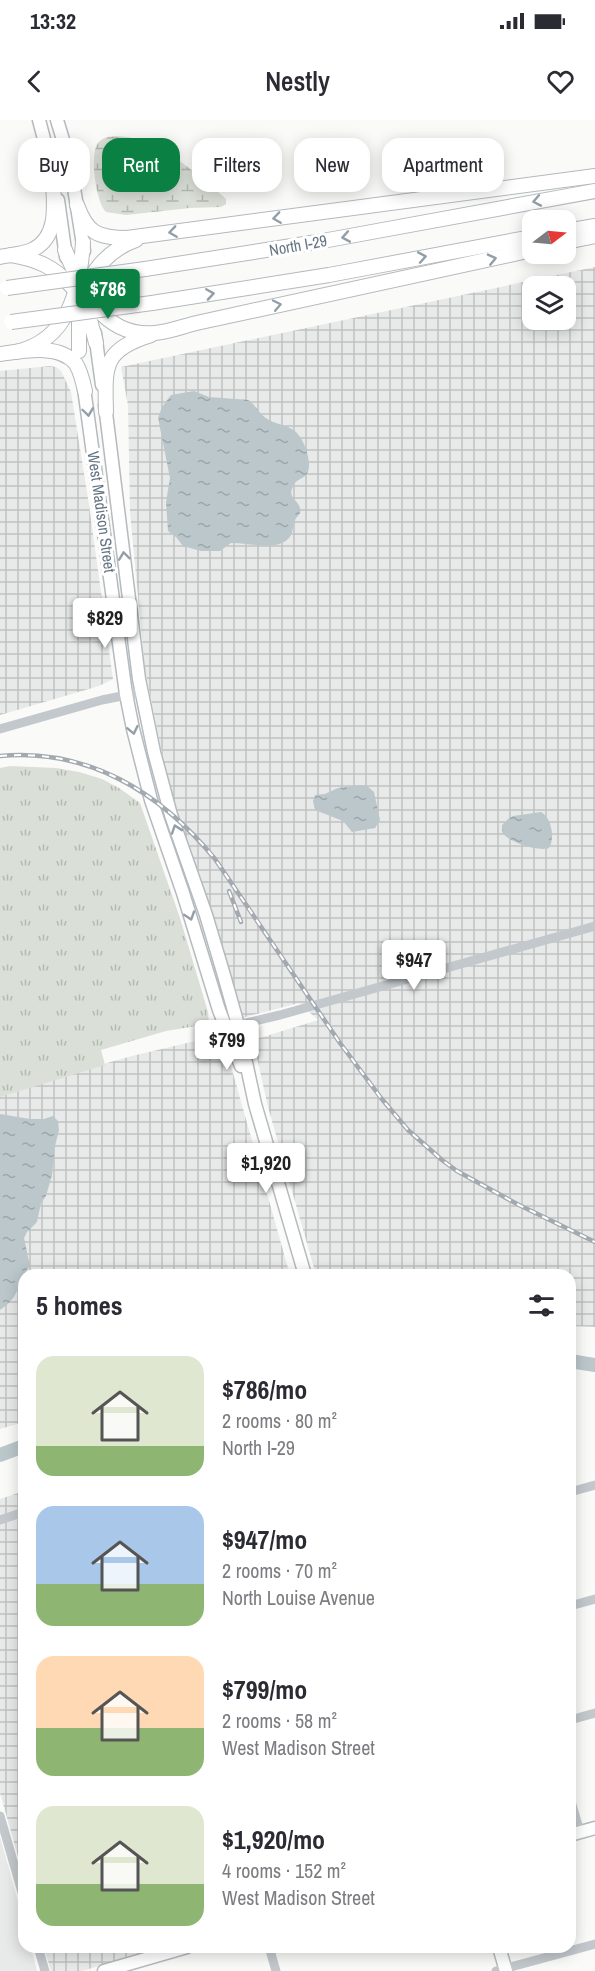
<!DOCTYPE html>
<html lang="en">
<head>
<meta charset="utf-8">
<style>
	:root { --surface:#fff; --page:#f7f7f7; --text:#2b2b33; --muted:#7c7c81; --accent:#0b8043 }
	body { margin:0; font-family:"Archivo Narrow",sans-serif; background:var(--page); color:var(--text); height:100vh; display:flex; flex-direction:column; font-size:22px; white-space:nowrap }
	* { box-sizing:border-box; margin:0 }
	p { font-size:20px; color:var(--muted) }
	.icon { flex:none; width:33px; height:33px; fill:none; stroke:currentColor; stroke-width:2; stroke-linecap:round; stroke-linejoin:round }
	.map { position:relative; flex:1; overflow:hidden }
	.panel { position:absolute; left:18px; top:1149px; width:558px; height:684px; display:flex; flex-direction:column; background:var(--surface); border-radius:18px; box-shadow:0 3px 15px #0003 }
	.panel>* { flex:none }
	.banner { position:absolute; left:18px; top:18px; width:560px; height:54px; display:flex; gap:12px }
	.needle { width:39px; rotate:74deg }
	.buttons { position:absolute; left:522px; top:90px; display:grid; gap:12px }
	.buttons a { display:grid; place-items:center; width:54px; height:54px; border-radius:12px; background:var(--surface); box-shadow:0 3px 15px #0003; font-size:30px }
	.price { position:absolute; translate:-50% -51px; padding:0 14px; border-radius:6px; background:#fff; color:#222; font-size:20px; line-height:39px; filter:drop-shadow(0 2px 3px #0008) }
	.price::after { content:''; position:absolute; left:50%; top:36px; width:18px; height:14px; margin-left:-9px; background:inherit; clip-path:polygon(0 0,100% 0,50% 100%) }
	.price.on { background:var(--accent); color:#fff }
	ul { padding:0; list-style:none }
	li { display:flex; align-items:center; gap:18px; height:150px; padding:0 18px }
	li span { display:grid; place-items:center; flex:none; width:168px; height:120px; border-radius:18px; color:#555 }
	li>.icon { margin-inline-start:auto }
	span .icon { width:72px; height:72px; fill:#fffc; stroke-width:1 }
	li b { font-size:26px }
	h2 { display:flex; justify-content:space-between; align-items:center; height:72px; padding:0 18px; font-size:26px }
	.pill { padding:0 21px; border-radius:18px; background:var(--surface); box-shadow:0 3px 15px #0003; font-size:21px; line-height:54px }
	.pill.on { background:var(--accent); color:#fff }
	.status { display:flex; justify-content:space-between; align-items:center; height:42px; padding:0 30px; background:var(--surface); direction:ltr }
	.status svg { height:16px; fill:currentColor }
	header { display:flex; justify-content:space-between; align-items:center; height:78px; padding:0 18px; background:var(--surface); font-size:27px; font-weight:600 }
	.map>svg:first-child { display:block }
	.built { fill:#e8e9e9 }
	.industrial { fill:url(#industrial-grid); fill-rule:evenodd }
	.grass { fill:url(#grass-tufts) }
	.wetland { fill:url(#wetland-marsh) }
	.water { fill:url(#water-ripples) }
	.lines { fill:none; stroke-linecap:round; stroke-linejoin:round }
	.river { stroke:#bbc7cb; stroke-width:14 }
	.major-casing { stroke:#b5babe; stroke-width:15 }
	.highway-casing { stroke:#b4b9bd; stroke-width:16 }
	.minor { stroke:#c3c8cc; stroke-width:9 }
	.major { stroke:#fff; stroke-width:12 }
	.highway { stroke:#fff; stroke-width:14 }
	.rail-casing { stroke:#a2aab0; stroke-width:4.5 }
	.rail { stroke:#fff; stroke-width:2; stroke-dasharray:7; stroke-linecap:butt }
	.highway-bridge-casing { stroke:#b4b9bd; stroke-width:16; stroke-linecap:butt }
	.highway-bridge { stroke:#fff; stroke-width:14 }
	.oneway { stroke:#939fa8 }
	.labels { text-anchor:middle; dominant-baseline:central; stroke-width:6; stroke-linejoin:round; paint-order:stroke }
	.street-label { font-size:16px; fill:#657683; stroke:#fff }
</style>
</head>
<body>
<div class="status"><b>13:32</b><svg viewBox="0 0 49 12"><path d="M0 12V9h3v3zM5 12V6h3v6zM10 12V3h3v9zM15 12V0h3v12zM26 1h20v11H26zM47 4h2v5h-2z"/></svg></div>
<header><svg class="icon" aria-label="back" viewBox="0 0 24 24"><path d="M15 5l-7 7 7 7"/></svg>Nestly<svg class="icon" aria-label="heart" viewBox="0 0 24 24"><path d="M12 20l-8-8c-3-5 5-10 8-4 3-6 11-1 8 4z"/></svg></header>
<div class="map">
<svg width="595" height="1851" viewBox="0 0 595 1851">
	<defs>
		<pattern id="industrial-grid" width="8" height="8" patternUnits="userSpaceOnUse" patternTransform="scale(1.5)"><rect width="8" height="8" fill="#e8e9e9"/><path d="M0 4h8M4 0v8" fill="none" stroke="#c0c1c2"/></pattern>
		<pattern id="grass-tufts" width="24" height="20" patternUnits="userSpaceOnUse" patternTransform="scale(1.5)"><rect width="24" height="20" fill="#dadfd7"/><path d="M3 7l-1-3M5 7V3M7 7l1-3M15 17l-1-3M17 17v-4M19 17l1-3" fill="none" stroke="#b4b9b4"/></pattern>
		<pattern id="wetland-marsh" width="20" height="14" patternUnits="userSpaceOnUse" patternTransform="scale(1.5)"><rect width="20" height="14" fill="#dadfd7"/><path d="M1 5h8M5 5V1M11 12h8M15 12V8" fill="none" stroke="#b4b9b4"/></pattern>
		<pattern id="water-ripples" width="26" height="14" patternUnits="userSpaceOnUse" patternTransform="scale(1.5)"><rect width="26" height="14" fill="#bbc7cb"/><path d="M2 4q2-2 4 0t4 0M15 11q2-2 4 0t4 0" fill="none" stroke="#9ca6aa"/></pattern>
	</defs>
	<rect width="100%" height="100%" fill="#fafaf8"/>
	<!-- built -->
	<polygon class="built" points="0,1717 24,1803 24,1827 31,1827 37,1851 0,1851"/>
	<!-- industrial -->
	<g class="industrial">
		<path d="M 595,147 L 595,1207 L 570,1206 L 570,1155 L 316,1155 L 268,987 L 253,920 L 318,900 L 299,883 L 241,898 L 172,681 L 145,550 L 130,393 L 128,285 L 121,247 ZM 532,166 L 566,166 L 566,200 L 532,200 Z"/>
		<polygon points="50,246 56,247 61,251 71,272 89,385 113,559 99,566 0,595 0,251"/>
		<polygon points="204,919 214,920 222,925 227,932 290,1155 24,1155 24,1302 0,1309 0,973 132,936"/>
		<polygon points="24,1371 24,1757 0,1673 0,1379"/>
		<polygon points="44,1827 164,1827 82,1851 51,1851"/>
	</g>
	<!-- grass -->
	<polygon class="grass" points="10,646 56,648 79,652 102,659 119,668 140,683 180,798 208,892 209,904 166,911 101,930 105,945 0,977 0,648"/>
	<!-- wetland -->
	<path class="wetland" d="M 115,16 C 156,16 193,51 223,76 L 226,79 L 226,84 L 221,87 L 190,88 L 126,95 L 106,92 C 96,82 89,35 98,23 C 102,18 108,17 115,16 Z"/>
	<!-- water -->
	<g class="water">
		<path d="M 194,271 L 209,277 L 249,280 C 256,286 261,296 269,300 C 280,306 293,305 300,317 C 306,325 314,349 305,356 C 301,359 297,360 294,364 C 286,379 298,379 300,388 C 302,394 297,396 295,400 C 292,405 294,413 289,418 C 276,432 247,422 231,423 L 220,431 L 201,431 L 183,426 L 176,417 L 168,411 L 166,382 L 170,358 L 158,298 L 162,287 L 171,275 Z"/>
		<polygon points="361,665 367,666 374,672 380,700 375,708 352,712 343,701 315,690 313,681 315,675 325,674 338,668"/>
		<path d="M 541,692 C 552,698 555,719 549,728 C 537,732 508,722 502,712 L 502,705 L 508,699 L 513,696 Z"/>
		<path d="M 0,994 L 30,999 L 44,999 L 53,996 L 58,1001 L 59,1010 L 55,1026 L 52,1055 L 46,1076 L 41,1083 L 37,1102 L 27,1112 L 24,1118 L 30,1146 C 16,1162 22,1176 0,1190 Z"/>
	</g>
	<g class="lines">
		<!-- river -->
		<g class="river">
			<polyline points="570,1241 595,1245"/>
			<polyline points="0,1335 24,1326"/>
		</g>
		<!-- major casing -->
		<g class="major-casing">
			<g id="major">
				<polyline points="39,0 54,57"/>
				<polyline points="57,0 70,43 84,131"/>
				<polyline points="58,80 66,137"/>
				<polyline points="95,213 102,265"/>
				<polyline points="83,261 126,574 133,609 151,680 183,773 219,890 241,946"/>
				<polyline points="105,285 139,559 154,632 171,695 206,795 223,852 238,905 255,984 305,1155"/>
				<polyline points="570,1715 595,1708"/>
				<polyline points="499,1827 506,1851"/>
				<polyline points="104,1851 187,1827"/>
			</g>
		</g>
		<!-- highway casing -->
		<g class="highway-casing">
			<g id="highway">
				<path d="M 77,85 C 87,113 98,118 127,118 L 595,56"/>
				<polyline points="566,111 595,106"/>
				<polyline points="566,122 595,116"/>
				<path d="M 65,130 C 81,169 103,218 155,213 C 170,212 186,205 201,202 L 532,130"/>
				<path d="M 11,135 C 36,139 55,147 71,166"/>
				<path d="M 0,137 C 10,135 23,134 32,130 C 62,116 53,76 52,49"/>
				<polyline points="145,149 317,122 595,71"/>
				<path d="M 87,164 C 98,143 113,128 136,120"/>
				<polyline points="83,181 89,196 96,223"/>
				<polyline points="152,183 329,155 532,117"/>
				<polyline points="79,231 79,199 82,183"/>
				<path d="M 16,232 C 69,220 80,169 83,122"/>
				<path d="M 0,234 C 22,231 60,223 76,244 C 81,252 83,262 85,271"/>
				<path d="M 106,292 C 105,247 102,230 151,215"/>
			</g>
		</g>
		<!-- minor -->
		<g class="minor">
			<polyline points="0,609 102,580 142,572"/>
			<polyline points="234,906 280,895 595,806"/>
			<polyline points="570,1372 595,1365"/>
			<polyline points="0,1400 24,1392"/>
			<polyline points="570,1486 595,1479"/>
			<polyline points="570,1600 595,1593"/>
			<polyline points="570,1678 580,1712"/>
			<polyline points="0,1696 24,1779"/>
			<polyline points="38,1827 45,1851"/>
			<polyline points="269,1827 276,1851"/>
			<polyline points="496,1851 595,1824"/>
		</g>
		<!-- major -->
		<use href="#major" class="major"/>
		<!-- highway -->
		<use href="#highway" class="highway"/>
		<!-- rail casing -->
		<g class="rail-casing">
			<g id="rail">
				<path d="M 0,636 C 88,628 160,672 215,739 L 340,923 L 381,978 L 408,1010 L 442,1040 L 457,1051 L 517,1084 L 595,1122"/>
				<polyline points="229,771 241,802"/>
			</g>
		</g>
		<!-- rail -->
		<use href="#rail" class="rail"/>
		<!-- highway-bridge casing -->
		<g class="highway-bridge-casing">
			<g id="highway-bridge">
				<polyline points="7,168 145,149"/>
				<polyline points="11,202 152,183"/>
			</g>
		</g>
		<!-- highway-bridge -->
		<use href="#highway-bridge" class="highway-bridge"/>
	</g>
	<!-- one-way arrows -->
	<defs><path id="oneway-chevron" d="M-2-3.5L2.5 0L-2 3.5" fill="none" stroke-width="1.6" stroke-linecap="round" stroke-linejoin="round" transform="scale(1.5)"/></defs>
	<g class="oneway">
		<use href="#oneway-chevron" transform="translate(537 81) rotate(169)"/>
		<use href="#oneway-chevron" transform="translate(277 98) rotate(172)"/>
		<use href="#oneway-chevron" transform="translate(173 112) rotate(172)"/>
		<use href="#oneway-chevron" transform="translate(346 117) rotate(170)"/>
		<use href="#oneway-chevron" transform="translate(422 137) rotate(-10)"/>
		<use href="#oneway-chevron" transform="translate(492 139) rotate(-13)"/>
		<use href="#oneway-chevron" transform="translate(210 174) rotate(-9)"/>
		<use href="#oneway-chevron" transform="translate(277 185) rotate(-12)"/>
		<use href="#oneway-chevron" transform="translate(88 292) rotate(82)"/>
		<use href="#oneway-chevron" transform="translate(124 436) rotate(-97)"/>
		<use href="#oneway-chevron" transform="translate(133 610) rotate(78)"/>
		<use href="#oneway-chevron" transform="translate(176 709) rotate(-109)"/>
		<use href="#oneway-chevron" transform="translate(190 796) rotate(72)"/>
	</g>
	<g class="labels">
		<!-- street labels -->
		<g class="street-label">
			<text transform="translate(298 125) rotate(-10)">North I-29</text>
			<text transform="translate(102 392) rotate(82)">West Madison Street</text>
		</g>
	</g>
</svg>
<div class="buttons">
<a><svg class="needle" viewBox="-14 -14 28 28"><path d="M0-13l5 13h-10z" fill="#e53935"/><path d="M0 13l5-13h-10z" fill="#7c7c81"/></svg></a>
<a><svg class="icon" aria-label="layers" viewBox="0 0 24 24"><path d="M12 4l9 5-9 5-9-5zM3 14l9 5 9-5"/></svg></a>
</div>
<b class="price on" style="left:108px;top:200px">$786</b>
<b class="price" style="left:105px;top:529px">$829</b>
<b class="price" style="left:414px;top:871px">$947</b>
<b class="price" style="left:227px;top:951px">$799</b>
<b class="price" style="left:266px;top:1074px">$1,920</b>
<div class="banner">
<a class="pill">Buy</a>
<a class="pill on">Rent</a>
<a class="pill">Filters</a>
<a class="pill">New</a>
<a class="pill">Apartment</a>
</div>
<section class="panel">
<h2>5 homes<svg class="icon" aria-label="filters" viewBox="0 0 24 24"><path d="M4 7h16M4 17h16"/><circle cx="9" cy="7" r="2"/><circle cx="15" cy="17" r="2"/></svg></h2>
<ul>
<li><span style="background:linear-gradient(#dfe7d0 75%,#8fb573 0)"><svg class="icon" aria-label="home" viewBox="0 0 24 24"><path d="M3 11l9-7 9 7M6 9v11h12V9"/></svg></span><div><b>$786/mo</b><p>2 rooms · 80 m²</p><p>North I-29</p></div></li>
<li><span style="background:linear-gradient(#a9c7e8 65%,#8fb573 0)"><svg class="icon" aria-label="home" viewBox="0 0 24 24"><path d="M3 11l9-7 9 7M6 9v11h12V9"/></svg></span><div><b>$947/mo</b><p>2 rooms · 70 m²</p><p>North Louise Avenue</p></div></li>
<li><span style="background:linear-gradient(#ffd9b3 60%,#8fb573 0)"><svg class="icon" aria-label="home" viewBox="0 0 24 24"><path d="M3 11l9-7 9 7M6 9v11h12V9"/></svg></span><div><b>$799/mo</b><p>2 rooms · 58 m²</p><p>West Madison Street</p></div></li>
<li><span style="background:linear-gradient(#dfe7d0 65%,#8fb573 0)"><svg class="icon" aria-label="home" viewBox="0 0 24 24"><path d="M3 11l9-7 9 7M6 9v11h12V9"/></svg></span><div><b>$1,920/mo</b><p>4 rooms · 152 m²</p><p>West Madison Street</p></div></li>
</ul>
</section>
</div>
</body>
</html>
